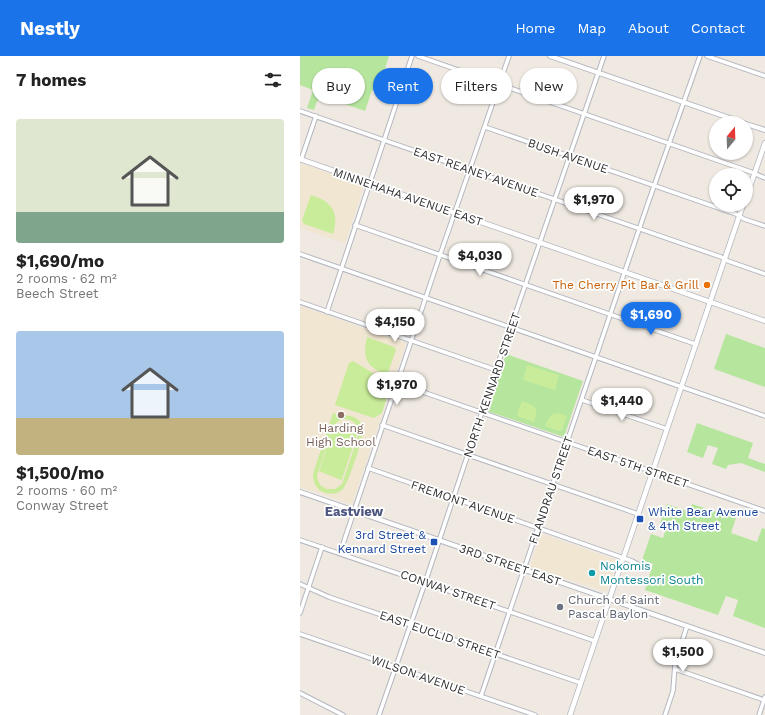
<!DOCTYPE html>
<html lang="en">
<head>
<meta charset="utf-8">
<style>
	:root { --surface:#fff; --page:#f2f2f2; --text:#222; --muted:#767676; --accent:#1a73e8 }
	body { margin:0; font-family:"Work Sans",sans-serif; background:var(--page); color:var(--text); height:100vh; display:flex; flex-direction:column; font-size:15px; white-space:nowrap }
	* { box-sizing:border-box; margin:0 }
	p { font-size:13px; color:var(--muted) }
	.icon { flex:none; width:22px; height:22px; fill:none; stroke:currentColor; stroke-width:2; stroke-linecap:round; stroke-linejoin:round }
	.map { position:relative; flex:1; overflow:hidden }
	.details { display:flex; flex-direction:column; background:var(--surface); width:300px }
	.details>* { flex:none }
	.guide { position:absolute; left:12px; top:12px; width:380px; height:36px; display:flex; gap:8px }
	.needle { width:26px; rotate:19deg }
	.tools { position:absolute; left:409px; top:60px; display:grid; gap:8px }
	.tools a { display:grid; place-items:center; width:44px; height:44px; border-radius:50%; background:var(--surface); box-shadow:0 1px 3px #0004; font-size:20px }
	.price { position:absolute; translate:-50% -34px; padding:0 9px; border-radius:14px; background:#fff; color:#222; font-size:13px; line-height:26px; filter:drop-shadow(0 1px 2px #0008) }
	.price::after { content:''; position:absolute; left:50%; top:24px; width:12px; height:9px; margin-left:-6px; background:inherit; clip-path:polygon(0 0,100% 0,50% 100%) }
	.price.selected { background:var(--accent); color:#fff }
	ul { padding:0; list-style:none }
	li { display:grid; align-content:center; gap:8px; height:212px; padding:0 16px }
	li span { display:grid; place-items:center; height:124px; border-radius:4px; color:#555 }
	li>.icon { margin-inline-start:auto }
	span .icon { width:72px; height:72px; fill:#fffc; stroke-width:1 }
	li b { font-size:17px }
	h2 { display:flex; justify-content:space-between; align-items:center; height:48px; padding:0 16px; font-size:17px }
	.tag { padding:0 14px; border-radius:18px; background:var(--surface); box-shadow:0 1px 3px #0004; font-size:14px; line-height:36px }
	.tag.selected { background:var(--accent); color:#fff }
	header { display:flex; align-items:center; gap:24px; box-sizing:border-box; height:56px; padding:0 20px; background:var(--accent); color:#fff }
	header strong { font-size:19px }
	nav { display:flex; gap:22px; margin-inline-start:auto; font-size:14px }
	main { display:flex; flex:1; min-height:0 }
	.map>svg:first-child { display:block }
	.education { fill:#f0e6d1 }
	.green { fill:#b6e59e }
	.pitch { fill:#c9ec9a; fill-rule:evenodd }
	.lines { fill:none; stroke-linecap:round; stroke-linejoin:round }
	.minor-casing { stroke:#b4b7c1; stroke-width:5.5 }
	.tertiary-casing { stroke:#b4b7c1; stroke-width:6 }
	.secondary-casing { stroke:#b4b7c1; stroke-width:6 }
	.minor { stroke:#fff; stroke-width:3.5 }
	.tertiary { stroke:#fff; stroke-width:4 }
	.secondary { stroke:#fff; stroke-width:4.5 }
	.food-dot { fill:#e8710a; stroke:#fff; stroke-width:1.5 }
	.education-dot { fill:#8d6e63; stroke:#fff; stroke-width:1.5 }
	.transit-dot { fill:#1a4fb4; stroke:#fff; stroke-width:1.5 }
	.culture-dot { fill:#0f9aa8; stroke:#fff; stroke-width:1.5 }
	.worship-dot { fill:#6b7280; stroke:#fff; stroke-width:1.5 }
	.labels { text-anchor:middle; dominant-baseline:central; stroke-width:3.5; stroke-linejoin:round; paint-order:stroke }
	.street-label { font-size:12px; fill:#2e2e2e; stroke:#fff }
	.food-label { font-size:12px; fill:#c56008; stroke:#fff; text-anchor:end }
	.education-label { font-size:12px; fill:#785e54; stroke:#fff }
	.transit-label { font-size:12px; fill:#164399; stroke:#fff; text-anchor:start }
	.culture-label { font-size:12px; fill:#0d838f; stroke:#fff; text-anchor:start }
	.worship-label { font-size:12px; fill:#5b616d; stroke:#fff; text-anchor:start }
	.neighbourhood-label { font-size:13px; font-weight:bold; fill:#4d5680; stroke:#fff }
</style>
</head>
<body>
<header>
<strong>Nestly</strong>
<nav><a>Home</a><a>Map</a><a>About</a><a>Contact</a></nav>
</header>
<main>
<section class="details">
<h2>7 homes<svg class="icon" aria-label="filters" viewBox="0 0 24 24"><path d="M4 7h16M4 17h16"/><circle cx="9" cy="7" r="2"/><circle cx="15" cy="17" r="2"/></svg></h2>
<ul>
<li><span style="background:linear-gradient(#dfe7d0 75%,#7fa58c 0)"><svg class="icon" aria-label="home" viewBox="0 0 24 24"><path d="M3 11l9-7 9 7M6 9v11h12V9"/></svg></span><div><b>$1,690/mo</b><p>2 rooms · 62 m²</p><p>Beech Street</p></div></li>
<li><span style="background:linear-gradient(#a9c7e8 70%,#c2b280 0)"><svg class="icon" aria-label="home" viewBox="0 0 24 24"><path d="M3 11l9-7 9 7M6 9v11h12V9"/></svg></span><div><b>$1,500/mo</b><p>2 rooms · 60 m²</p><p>Conway Street</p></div></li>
</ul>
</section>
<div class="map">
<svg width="465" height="659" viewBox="0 0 465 659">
	<rect width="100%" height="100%" fill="#efe9e1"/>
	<!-- education -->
	<g class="education">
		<polygon points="0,107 64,129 45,187 0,172"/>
		<polygon points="0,250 106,287 52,448 0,431"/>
		<polygon points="241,478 317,504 306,536 230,510"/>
	</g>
	<!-- green -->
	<g class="green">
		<polygon points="0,0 89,0 78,34 72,34 65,55 25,41 17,45 14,54 7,52 13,34 0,29"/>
		<polygon points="426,278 465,292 465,331 414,313"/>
		<polygon points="206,298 283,325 264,381 187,355"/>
		<polygon points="397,367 453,387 448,402 465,408 465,416 441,407 428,409 426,413 412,408 418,392 408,389 403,402 387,396"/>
		<polygon points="367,448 389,456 392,448 436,462 431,477 457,486 462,472 465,473 465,572 433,560 438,544 426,540 418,559 345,534 353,508 342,504 351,478 363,482 367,469 360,467"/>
	</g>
	<!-- pitch -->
	<g class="pitch">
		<path d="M 11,139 C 31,145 40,156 33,178 L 4,168 L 2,164 Z"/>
		<path d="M 67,281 L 94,291 L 96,294 L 87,319 C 67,311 62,303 67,281 Z"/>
		<polygon points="53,305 91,328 82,357 74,362 35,349 49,307"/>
		<polygon points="227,309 259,319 255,334 223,324"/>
		<polygon points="222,345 232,349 236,353 236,360 234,366 219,361 217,358"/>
		<path d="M 33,357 C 47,361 62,356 63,377 C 61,387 49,426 43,433 C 38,438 30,439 23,436 C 16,433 13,426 13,418 ZM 43,363 C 54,363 59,369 58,380 L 42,428 L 35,433 L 27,433 L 20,429 L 18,424 L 17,419 L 33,371 L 37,366 Z"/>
		<polygon points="258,357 267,360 262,374 259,375 245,370 248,363 253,358"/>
		<polygon points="34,370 57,378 42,423 41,424 19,415"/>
	</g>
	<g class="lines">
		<!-- minor casing -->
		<g class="minor-casing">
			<g id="minor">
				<polyline points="118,0 451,116 465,122"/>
				<polyline points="407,0 465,20"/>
				<polyline points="0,55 421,201 428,205 465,218"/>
				<polyline points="185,71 436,158 444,163 465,170"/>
				<polyline points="1,104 16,60"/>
				<polyline points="55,169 395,288"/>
				<polyline points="0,198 465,360"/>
				<polyline points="0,246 196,314"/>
				<polyline points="27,256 112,0"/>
				<polyline points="97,327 465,455"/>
				<polyline points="282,344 367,373"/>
				<polyline points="82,369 338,458"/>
				<polyline points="68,412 332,505 347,513"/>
				<polyline points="0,484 295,585"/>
				<polyline points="40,497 140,199 209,0"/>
				<polyline points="0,528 29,541 281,627"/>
				<polyline points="0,557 22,491"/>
				<polyline points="0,578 235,659"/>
				<polyline points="375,613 464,644"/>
				<polyline points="0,637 43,659"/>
				<polyline points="181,640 347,150 400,0"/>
				<polyline points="79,659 125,527 197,311 304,0"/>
				<polyline points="365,659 373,635 375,608 387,570"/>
				<polyline points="459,659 465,641"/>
			</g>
		</g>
		<!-- tertiary casing -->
		<g class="tertiary-casing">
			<g id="tertiary">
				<polyline points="250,0 444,67"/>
				<polyline points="446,68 465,74"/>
				<polyline points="0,436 465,597"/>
			</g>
		</g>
		<!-- secondary casing -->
		<g class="secondary-casing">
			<g id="secondary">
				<polyline points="0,103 465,265"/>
				<polyline points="446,142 465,87"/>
				<polyline points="270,659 443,149"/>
			</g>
		</g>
		<!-- minor -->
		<use href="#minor" class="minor"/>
		<!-- tertiary -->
		<use href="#tertiary" class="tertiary"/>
		<!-- secondary -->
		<use href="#secondary" class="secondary"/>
	</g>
	<!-- markers -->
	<circle class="food-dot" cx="407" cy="229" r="4"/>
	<circle class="education-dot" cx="41" cy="359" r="4"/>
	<g class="transit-dot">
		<rect x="336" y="459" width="8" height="8" rx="2"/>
		<rect x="130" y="482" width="8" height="8" rx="2"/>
	</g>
	<circle class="culture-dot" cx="292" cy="517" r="4"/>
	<circle class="worship-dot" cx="260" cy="551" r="4"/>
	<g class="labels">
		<!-- street labels -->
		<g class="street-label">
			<text transform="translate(268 100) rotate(19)">BUSH AVENUE</text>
			<text transform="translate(176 116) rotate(19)">EAST REANEY AVENUE</text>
			<text transform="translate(108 141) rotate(19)">MINNEHAHA AVENUE EAST</text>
			<text transform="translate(192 329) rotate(-71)">NORTH KENNARD STREET</text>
			<text transform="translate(338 411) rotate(19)">EAST 5TH STREET</text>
			<text transform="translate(251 434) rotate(-71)">FLANDRAU STREET</text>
			<text transform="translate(163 446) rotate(19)">FREMONT AVENUE</text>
			<text transform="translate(210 509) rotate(19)">3RD STREET EAST</text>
			<text transform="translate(148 534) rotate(19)">CONWAY STREET</text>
			<text transform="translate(140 579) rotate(19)">EAST EUCLID STREET</text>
			<text transform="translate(118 619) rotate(19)">WILSON AVENUE</text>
		</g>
		<!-- food labels -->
		<g class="food-label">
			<text x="399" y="229">The Cherry Pit Bar &amp; Grill</text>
		</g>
		<!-- education labels -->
		<g class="education-label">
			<text x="41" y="372">Harding<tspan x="41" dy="14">High School</tspan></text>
		</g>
		<!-- transit labels -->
		<g class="transit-label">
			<text x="348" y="456">White Bear Avenue<tspan x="348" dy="14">&amp; 4th Street</tspan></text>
			<text x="126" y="479" text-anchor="end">3rd Street &amp;<tspan x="126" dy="14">Kennard Street</tspan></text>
		</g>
		<!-- culture labels -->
		<g class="culture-label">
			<text x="300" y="510">Nokomis<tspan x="300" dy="14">Montessori South</tspan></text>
		</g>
		<!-- worship labels -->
		<g class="worship-label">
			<text x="268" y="544">Church of Saint<tspan x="268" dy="14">Pascal Baylon</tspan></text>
		</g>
		<!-- neighbourhood labels -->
		<g class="neighbourhood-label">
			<text x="54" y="455">Eastview</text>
		</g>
	</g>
</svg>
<div class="tools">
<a><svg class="needle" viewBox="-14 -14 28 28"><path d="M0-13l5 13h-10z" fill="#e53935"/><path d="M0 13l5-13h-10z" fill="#767676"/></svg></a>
<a><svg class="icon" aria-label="locate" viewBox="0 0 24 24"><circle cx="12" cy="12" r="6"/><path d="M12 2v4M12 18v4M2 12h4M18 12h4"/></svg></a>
</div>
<b class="price" style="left:294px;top:165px">$1,970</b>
<b class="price" style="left:180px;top:221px">$4,030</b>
<b class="price selected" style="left:351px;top:280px">$1,690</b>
<b class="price" style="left:95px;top:287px">$4,150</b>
<b class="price" style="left:97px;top:350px">$1,970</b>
<b class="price" style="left:322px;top:366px">$1,440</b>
<b class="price" style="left:383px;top:617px">$1,500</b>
<div class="guide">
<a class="tag">Buy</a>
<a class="tag selected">Rent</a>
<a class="tag">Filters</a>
<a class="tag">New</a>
</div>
</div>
</main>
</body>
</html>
